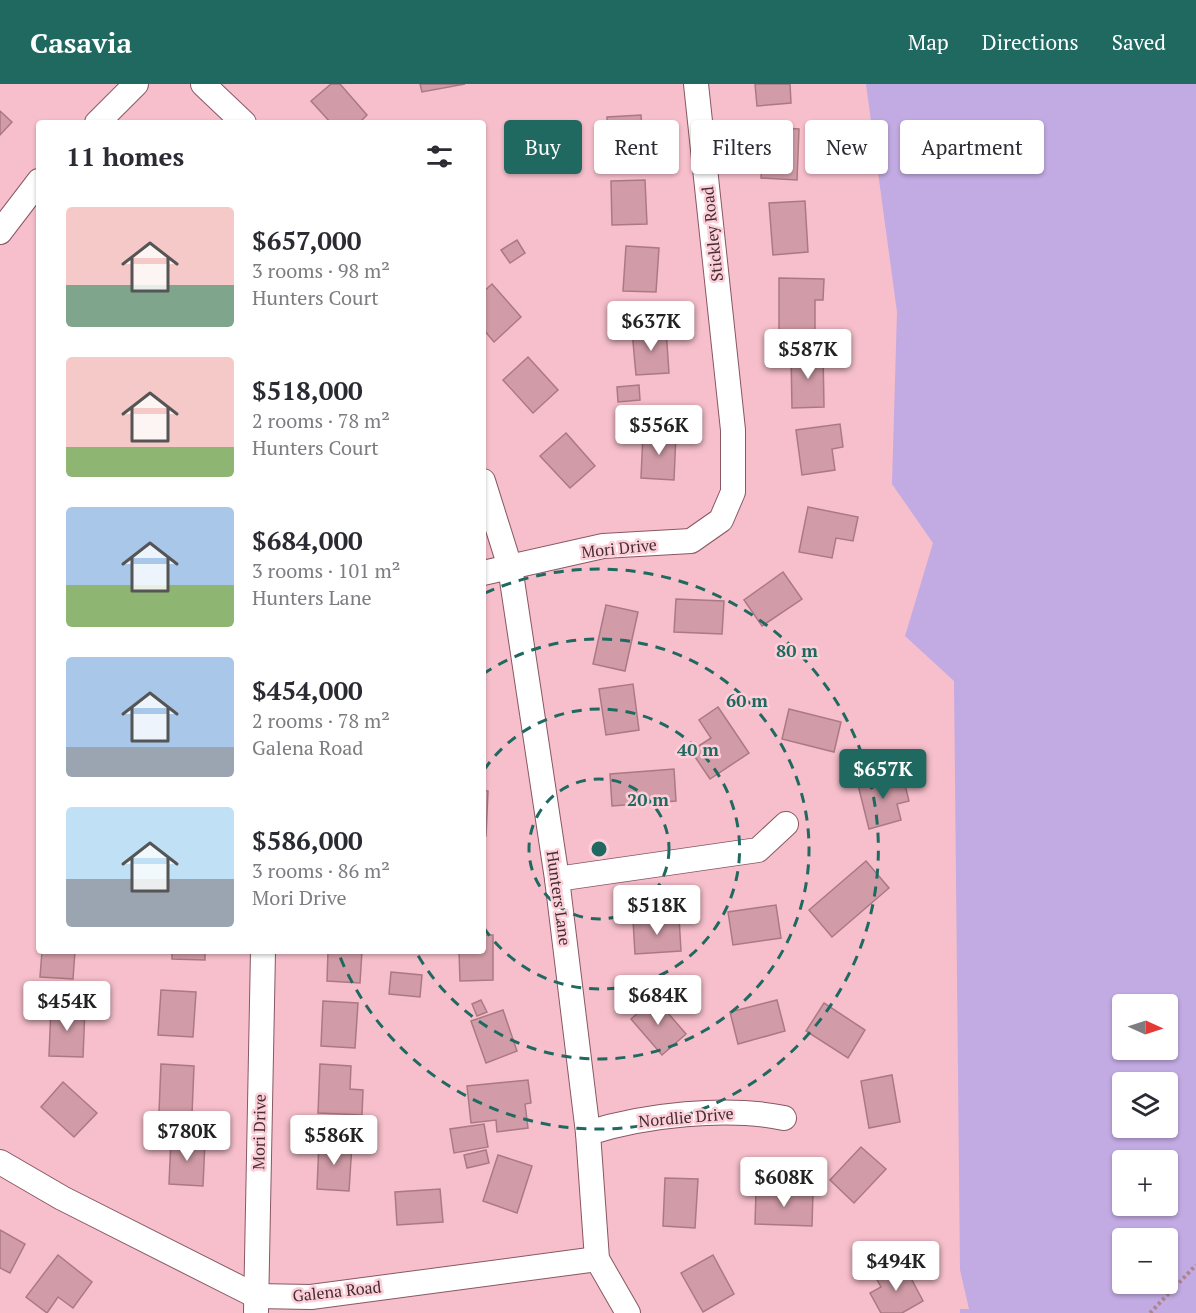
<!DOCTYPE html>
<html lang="en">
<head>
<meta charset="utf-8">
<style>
	:root { --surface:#fff; --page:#f7f7f7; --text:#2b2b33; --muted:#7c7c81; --accent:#206960 }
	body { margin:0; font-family:"PT Serif",serif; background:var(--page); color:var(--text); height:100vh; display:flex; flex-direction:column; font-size:22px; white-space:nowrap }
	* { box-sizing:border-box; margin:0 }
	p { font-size:20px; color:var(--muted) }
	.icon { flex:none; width:33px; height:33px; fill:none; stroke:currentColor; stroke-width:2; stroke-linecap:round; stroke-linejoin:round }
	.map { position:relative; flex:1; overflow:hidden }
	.panel { position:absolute; left:36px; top:36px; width:450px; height:834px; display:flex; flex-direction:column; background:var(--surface); border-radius:6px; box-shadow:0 2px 4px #0004 }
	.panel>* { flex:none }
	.banner { position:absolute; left:504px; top:36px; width:570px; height:54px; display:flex; gap:12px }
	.needle { width:39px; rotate:93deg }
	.buttons { position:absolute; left:1112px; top:910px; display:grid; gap:12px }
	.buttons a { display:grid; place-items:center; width:66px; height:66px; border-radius:6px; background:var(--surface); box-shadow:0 2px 4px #0004; font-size:30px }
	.price { position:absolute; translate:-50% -51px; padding:0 14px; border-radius:6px; background:#fff; color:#222; font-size:20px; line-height:39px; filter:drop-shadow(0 2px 3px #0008) }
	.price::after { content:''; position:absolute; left:50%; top:36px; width:18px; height:14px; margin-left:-9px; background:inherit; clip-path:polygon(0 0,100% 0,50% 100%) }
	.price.on { background:var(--accent); color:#fff }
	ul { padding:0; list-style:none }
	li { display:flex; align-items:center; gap:18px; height:150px; padding:0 30px }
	li span { display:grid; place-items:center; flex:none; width:168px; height:120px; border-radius:6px; color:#555 }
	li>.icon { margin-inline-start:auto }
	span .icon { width:72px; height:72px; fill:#fffc; stroke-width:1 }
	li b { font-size:26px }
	h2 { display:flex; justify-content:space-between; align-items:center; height:72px; padding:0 30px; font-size:26px }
	.tag { padding:0 21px; border-radius:6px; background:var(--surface); box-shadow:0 2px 4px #0004; font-size:21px; line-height:54px }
	.tag.on { background:var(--accent); color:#fff }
	header { display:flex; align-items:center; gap:36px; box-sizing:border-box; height:84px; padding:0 30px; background:var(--accent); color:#fff }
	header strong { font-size:28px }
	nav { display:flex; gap:33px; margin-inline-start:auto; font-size:21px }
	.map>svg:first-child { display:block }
	.green { fill:#c2aae2; fill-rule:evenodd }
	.building { fill:#d19ca7; stroke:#ab7984; stroke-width:1.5 }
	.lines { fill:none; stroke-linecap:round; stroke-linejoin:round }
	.minor-casing { stroke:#885863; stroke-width:26 }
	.path { stroke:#ae848d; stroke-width:4; stroke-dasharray:3 3; stroke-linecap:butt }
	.minor { stroke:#fff; stroke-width:24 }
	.ring { fill:none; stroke:#206960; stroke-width:3; stroke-dasharray:10 8 }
	.labels { text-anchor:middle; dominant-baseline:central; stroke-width:5; stroke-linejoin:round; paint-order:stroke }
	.street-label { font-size:16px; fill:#432d32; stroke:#fccfd9 }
	.centre { fill:#206960; stroke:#fccfd9; stroke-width:3 }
	.ring-label { font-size:18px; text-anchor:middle; font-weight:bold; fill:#206960; stroke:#fccfd9; stroke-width:5; stroke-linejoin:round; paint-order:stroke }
</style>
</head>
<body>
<header>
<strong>Casavia</strong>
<nav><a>Map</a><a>Directions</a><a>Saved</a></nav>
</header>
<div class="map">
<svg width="1196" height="1229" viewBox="0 0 1196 1229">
	<rect width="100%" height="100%" fill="#f6bfcb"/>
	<!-- green -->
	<path class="green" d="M 866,0 L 1196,0 L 1196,1229 L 960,1229 L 960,1225 L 969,1225 L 960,1186 L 954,597 L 905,552 L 933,459 L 892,400 L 897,228 ZM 1122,921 L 1167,921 L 1167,966 L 1122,966 ZM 1122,999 L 1167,999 L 1167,1044 L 1122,1044 ZM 1122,1077 L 1167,1077 L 1167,1122 L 1122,1122 ZM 1122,1155 L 1167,1155 L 1167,1200 L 1122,1200 Z"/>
	<!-- building -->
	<g class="building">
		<polygon points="331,0 340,0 367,31 359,39 331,39 311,17"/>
		<polygon points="420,0 465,0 422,8"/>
		<polygon points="755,0 790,0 791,19 757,22"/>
		<polygon points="0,27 12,38 0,51"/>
		<polygon points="641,31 644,76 609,78 607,33"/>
		<polygon points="764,43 799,45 797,96 761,94"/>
		<polygon points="645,96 647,140 612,141 611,97"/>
		<polygon points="805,117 808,168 773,171 769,119"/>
		<polygon points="517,156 525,169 510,179 501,166"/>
		<polygon points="626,162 659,164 656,208 623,207"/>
		<polygon points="779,194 824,195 823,216 815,216 815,246 779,246"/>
		<polygon points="492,200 521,233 494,258 483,245 483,208"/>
		<polygon points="666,245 669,289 636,291 632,247"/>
		<polygon points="823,269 824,323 792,324 791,270"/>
		<polygon points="528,273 558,306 533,329 503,296"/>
		<polygon points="639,301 640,316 618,318 617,303"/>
		<polygon points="840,340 843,363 832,365 835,386 802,391 796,346"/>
		<polygon points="566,349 595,382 570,404 540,372"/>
		<polygon points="643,349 676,350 674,396 641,394"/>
		<polygon points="808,423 858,433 853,457 836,454 832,474 799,468"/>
		<polygon points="783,488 802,515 762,542 744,516"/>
		<polygon points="676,515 724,517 722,550 674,548"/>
		<polygon points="606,521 638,528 625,587 593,580"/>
		<polygon points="633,600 639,646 606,651 599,605"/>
		<polygon points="718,623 749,669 710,695 691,667 711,654 699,636"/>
		<polygon points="789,625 841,638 834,668 782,655"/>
		<polygon points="674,685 676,717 612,722 610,690"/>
		<polygon points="902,689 909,717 897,720 901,736 869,745 858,701"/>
		<polygon points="483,706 488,707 486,752 483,752"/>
		<polygon points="866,777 889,804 832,853 809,826"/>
		<polygon points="776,821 781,854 733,861 728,828"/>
		<polygon points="679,833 681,867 635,870 633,836"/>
		<polygon points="483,851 493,851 493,896 460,897 459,867 483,867"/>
		<polygon points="42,867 75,867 73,895 40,893"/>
		<polygon points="172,867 205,867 205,876 172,875"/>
		<polygon points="328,867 362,867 360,899 327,897"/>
		<polygon points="391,888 422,891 420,913 389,910"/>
		<polygon points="161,906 196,908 193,953 158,951"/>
		<polygon points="655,914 686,950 662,971 631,935"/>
		<polygon points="481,916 487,928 477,932 472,920"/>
		<polygon points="777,916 785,947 738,960 730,928"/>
		<polygon points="323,917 358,919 355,964 321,962"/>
		<polygon points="824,919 865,946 848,974 806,947"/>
		<polygon points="51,923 85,924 83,973 49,972"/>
		<polygon points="503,926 517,967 486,979 471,937"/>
		<polygon points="161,980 194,982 192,1030 159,1028"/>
		<polygon points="320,980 351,982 350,1005 363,1006 362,1031 318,1029"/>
		<polygon points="892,991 900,1038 869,1044 861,997"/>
		<polygon points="528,996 531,1019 525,1020 528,1044 497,1048 496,1036 471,1039 467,1002"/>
		<polygon points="63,998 97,1029 74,1053 41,1023"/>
		<polygon points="484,1040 488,1063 454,1069 450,1045"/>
		<polygon points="171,1055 205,1057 203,1102 169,1100"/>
		<polygon points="319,1058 352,1060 349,1107 317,1105"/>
		<polygon points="861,1063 886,1085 854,1119 830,1096"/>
		<polygon points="486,1066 489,1079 467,1084 464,1071"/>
		<polygon points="498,1071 532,1082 517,1129 483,1117"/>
		<polygon points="665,1094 698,1095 695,1144 663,1142"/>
		<polygon points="440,1105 443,1138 397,1141 395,1108"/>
		<polygon points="756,1106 813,1108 812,1142 755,1140"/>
		<polygon points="0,1146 25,1160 10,1189 0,1184"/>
		<polygon points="58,1171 92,1198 73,1224 58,1213 47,1229 26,1213"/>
		<polygon points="713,1171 734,1210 703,1228 681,1189"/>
		<polygon points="903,1179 923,1217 902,1229 881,1229 870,1209 881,1203 876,1194"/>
	</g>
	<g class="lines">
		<!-- minor casing -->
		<g class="minor-casing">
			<g id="minor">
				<polyline points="203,0 244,39"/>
				<polyline points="97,39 136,0"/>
				<polyline points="0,148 39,97"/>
				<polyline points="483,397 510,483 557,795 588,1049 597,1175 628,1229"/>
				<polyline points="483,489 603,462 691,457 721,436 733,408 733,346 696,0"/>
				<polyline points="557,795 758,766 786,740"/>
				<path d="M 588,1049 C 644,1031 727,1022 784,1034"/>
				<polyline points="0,1078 62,1114 256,1212 311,1213 597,1175"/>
				<polyline points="256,1227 263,867"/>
			</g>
		</g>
		<!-- path -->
		<polyline class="path" points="1150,1229 1196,1181"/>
		<!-- minor -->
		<use href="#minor" class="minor"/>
	</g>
	<!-- distance rings -->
	<g class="ring">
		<circle cx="599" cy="765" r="70"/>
		<path d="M484 686A140 140 0 1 1 484 844"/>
		<path d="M483 590A210 210 0 1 1 416 868"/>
		<path d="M485 509A280 280 0 1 1 338 868"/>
	</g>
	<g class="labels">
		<!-- street labels -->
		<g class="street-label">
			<text transform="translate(712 150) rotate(-96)">Stickley Road</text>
			<text transform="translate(619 464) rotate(-6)">Mori Drive</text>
			<text transform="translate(559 814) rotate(82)">Hunters Lane</text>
			<text transform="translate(686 1033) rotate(-5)">Nordlie Drive</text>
			<text transform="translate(259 1048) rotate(-89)">Mori Drive</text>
			<text transform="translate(337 1207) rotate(-6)">Galena Road</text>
		</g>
	</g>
	<circle cx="599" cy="765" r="9" class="centre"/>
	<g class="ring-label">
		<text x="797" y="573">80 m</text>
		<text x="747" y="623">60 m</text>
		<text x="698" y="672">40 m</text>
		<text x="648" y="722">20 m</text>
	</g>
</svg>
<div class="buttons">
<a><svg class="needle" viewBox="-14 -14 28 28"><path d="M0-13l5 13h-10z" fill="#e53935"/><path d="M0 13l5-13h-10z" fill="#7c7c81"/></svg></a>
<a><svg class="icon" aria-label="layers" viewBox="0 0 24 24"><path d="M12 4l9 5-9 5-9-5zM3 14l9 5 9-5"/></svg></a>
<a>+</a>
<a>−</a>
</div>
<b class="price" style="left:651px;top:268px">$637K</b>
<b class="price" style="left:808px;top:296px">$587K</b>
<b class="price" style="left:659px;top:372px">$556K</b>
<b class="price on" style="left:883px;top:716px">$657K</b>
<b class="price" style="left:657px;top:852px">$518K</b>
<b class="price" style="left:658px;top:942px">$684K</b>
<b class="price" style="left:67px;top:948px">$454K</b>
<b class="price" style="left:187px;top:1078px">$780K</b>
<b class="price" style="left:334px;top:1082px">$586K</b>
<b class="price" style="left:784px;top:1124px">$608K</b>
<b class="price" style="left:896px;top:1208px">$494K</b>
<div class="banner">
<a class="tag on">Buy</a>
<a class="tag">Rent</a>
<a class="tag">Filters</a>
<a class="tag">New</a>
<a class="tag">Apartment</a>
</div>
<section class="panel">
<h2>11 homes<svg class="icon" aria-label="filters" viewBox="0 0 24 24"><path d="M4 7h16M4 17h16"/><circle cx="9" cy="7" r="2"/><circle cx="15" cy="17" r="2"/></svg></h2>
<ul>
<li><span style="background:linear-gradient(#f6c9c9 65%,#7fa58c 0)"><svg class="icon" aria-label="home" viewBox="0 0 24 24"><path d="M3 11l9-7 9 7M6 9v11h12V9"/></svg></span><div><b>$657,000</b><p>3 rooms · 98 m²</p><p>Hunters Court</p></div></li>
<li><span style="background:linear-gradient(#f6c9c9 75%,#8fb573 0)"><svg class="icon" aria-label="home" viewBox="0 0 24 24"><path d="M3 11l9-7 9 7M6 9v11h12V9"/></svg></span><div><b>$518,000</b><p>2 rooms · 78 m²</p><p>Hunters Court</p></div></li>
<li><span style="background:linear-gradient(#a9c7e8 65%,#8fb573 0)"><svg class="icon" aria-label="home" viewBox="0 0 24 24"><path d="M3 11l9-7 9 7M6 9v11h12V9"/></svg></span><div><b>$684,000</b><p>3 rooms · 101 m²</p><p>Hunters Lane</p></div></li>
<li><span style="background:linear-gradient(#a9c7e8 75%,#9aa5b1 0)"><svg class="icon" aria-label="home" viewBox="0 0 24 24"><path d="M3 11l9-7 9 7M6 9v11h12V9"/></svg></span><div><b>$454,000</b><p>2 rooms · 78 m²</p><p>Galena Road</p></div></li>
<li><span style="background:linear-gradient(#bfe0f5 60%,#9aa5b1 0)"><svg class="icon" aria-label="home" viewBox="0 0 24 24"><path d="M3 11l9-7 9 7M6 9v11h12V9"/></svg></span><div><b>$586,000</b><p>3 rooms · 86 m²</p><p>Mori Drive</p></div></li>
</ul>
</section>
</div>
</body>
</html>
